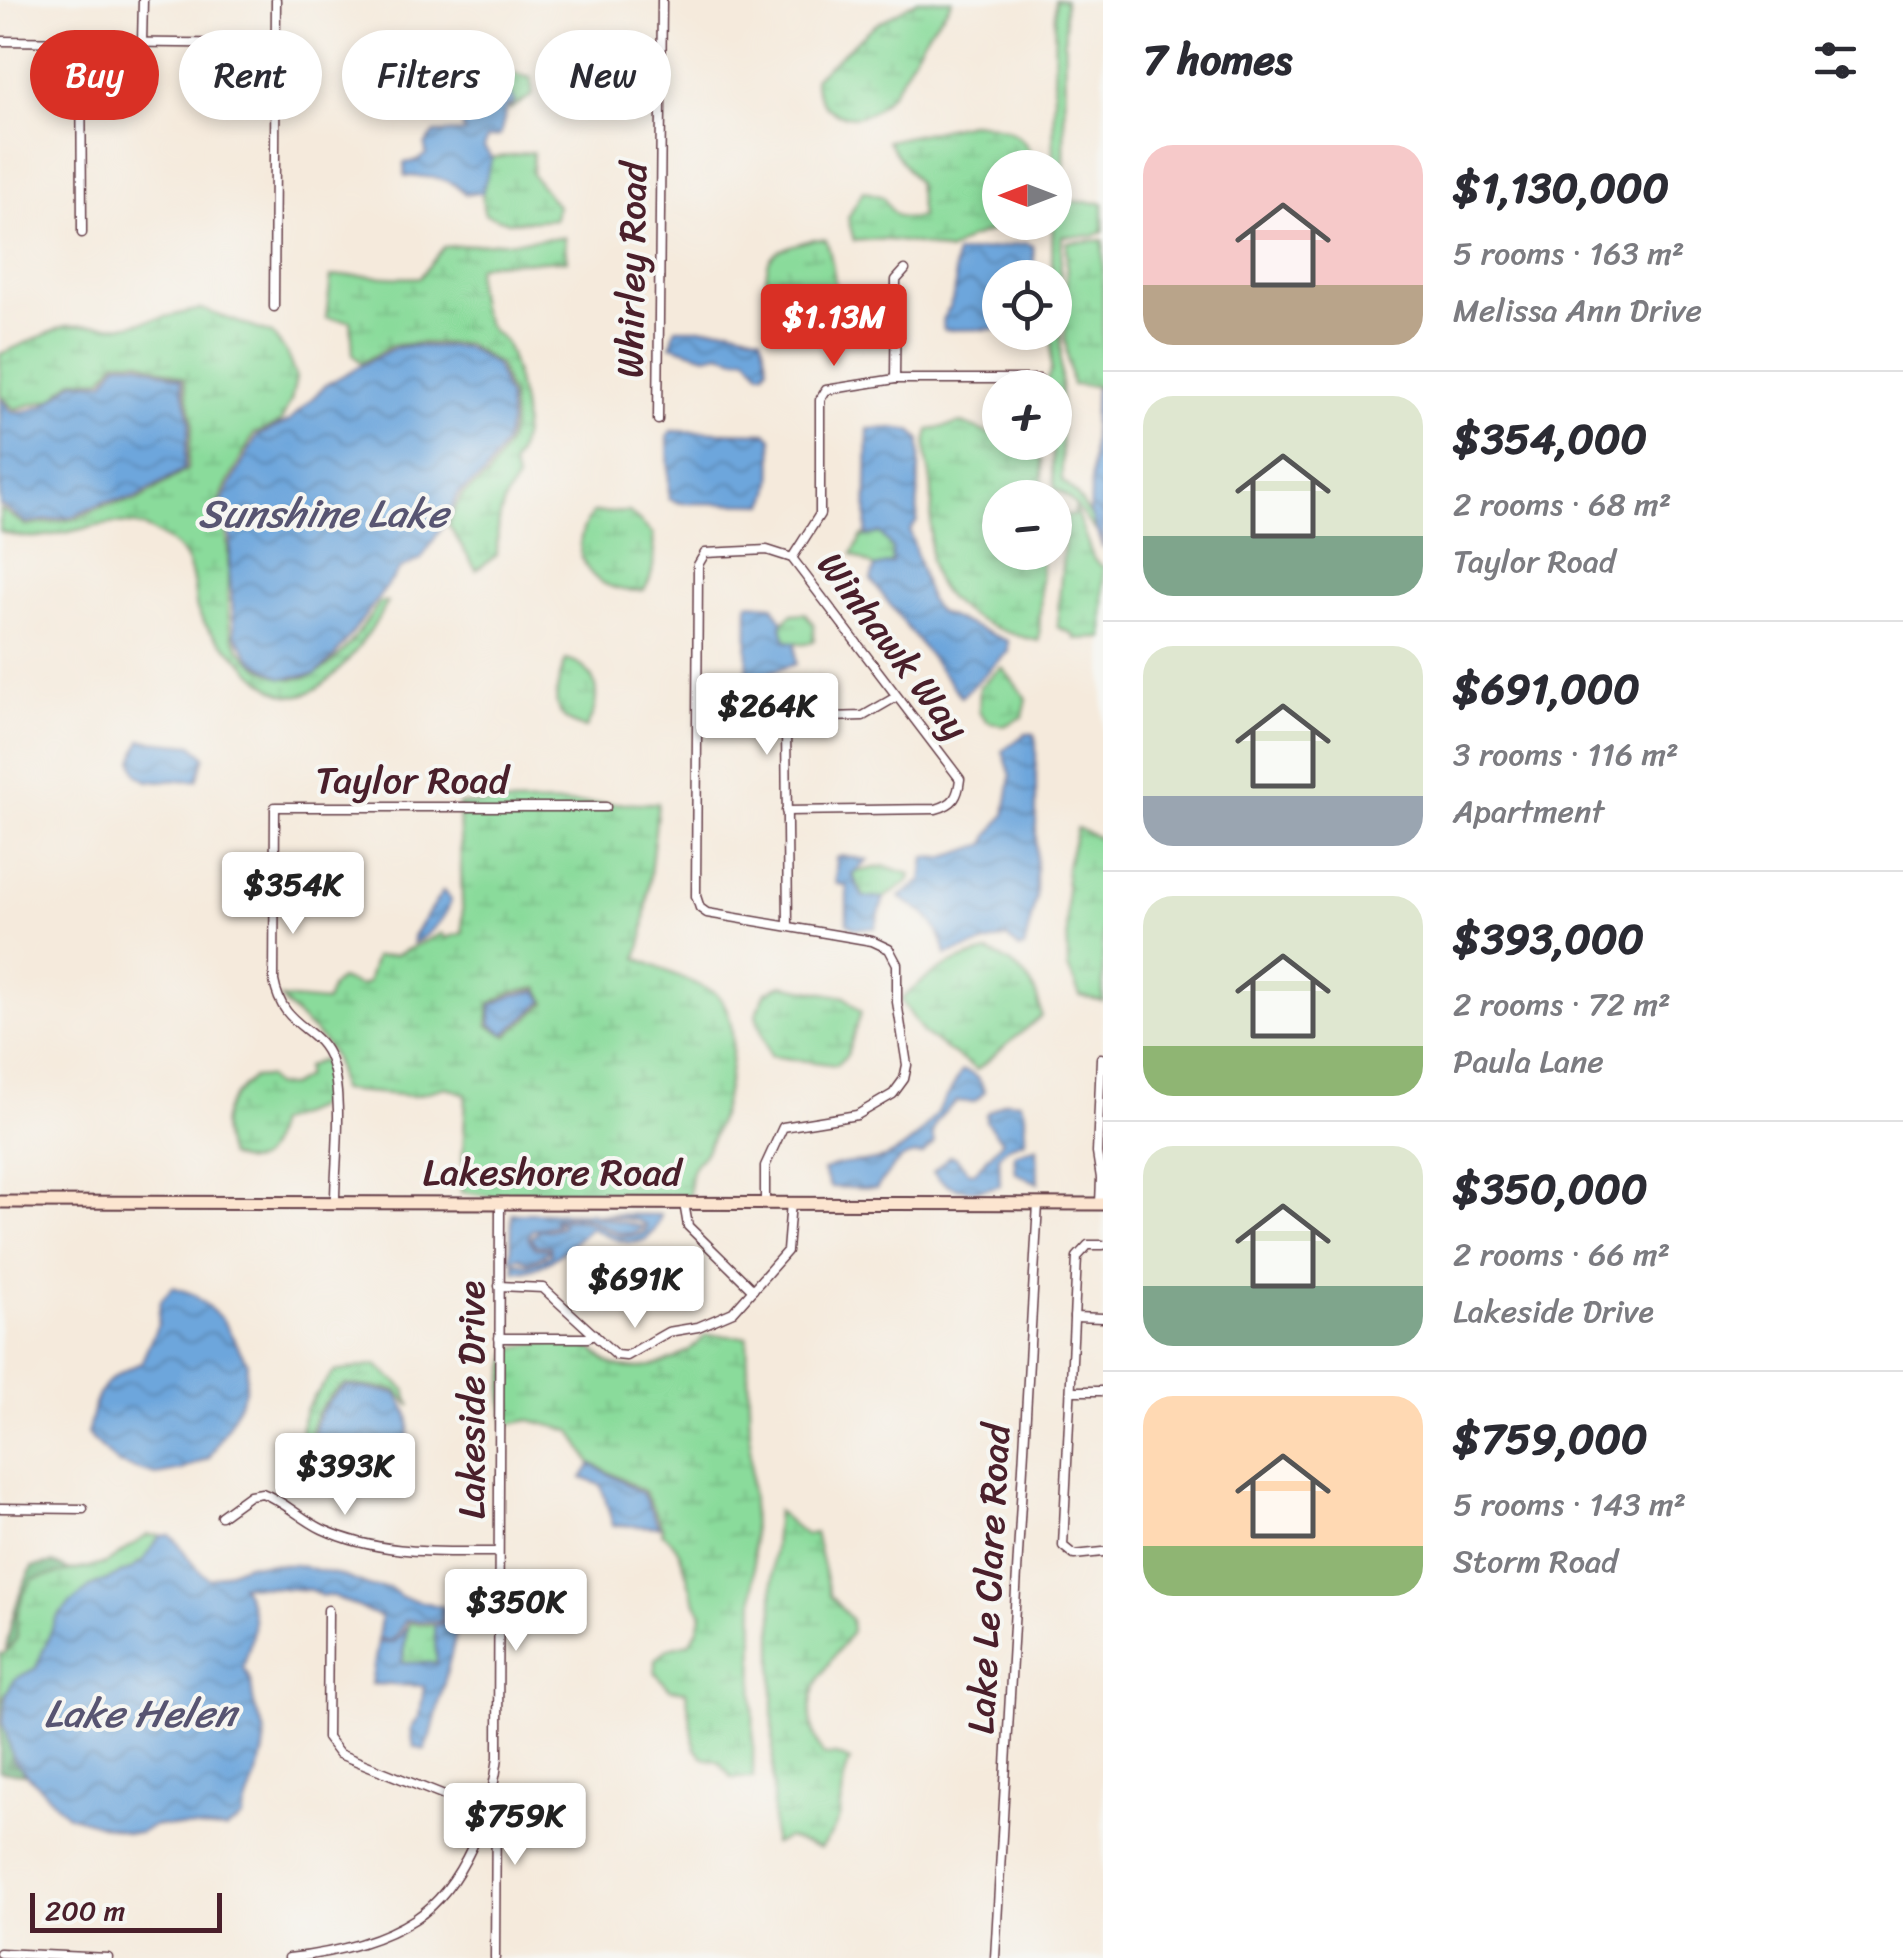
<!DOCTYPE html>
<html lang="en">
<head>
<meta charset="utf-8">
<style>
	:root { --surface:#fff; --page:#f7f7f7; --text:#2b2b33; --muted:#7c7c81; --line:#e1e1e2; --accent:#d93025 }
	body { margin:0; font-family:Sriracha,sans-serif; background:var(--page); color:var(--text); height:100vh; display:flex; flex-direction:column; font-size:38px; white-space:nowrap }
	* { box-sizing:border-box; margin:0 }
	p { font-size:32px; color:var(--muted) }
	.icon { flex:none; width:55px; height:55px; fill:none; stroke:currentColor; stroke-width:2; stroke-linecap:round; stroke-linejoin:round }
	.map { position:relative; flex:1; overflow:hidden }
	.panel { display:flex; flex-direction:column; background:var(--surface); width:800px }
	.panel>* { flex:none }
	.hud { position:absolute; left:30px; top:30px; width:922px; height:90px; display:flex; gap:20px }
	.needle { width:65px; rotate:270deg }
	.tools { position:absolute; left:982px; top:150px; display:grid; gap:20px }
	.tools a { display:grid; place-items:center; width:90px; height:90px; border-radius:50%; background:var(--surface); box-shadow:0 5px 15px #0003; font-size:50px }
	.scale { position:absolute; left:30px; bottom:25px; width:192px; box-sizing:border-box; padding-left:10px; border:5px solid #4a1f2b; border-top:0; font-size:28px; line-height:35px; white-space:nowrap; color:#4a1f2b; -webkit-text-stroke:8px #f6f6f2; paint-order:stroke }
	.price { position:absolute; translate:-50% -85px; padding:0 22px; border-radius:10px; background:#fff; color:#222; font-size:32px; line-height:65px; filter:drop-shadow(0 2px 5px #0008) }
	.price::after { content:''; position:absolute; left:50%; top:60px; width:30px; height:22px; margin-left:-15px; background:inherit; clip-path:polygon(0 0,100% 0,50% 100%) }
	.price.selected { background:var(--accent); color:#fff }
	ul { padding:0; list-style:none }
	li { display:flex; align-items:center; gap:30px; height:250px; padding:0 40px }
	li+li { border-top:2px solid var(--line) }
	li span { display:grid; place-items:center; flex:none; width:280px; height:200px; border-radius:30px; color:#555 }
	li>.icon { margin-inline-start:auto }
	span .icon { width:120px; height:120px; fill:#fffc; stroke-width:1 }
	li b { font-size:42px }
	h2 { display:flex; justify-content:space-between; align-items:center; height:120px; padding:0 40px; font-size:42px }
	.pill { padding:0 35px; border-radius:45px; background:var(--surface); box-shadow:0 5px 15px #0003; font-size:35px; line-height:90px }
	.pill.selected { background:var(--accent); color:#fff }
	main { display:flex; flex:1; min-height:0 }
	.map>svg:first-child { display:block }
	.green { fill:#8adb9b; stroke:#6a7d63; stroke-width:2.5 }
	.forest { fill:url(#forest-firs); stroke:#5c6d57; stroke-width:2.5 }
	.wetland { fill:url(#wetland-marsh); stroke:#6a7d63; stroke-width:2.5; fill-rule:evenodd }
	.water { fill:url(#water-waves); stroke:#5c6284; stroke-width:2.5 }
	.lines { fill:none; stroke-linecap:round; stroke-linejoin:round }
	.street-casing { stroke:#643d46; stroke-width:11 }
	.secondary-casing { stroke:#643d46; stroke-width:15 }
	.street { stroke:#fff; stroke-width:8 }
	.secondary { stroke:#fce5d0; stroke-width:11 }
	.labels { text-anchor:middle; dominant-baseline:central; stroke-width:8; stroke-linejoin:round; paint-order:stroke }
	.street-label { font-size:38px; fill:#4a1f2b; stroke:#f6f6f2 }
	.water-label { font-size:40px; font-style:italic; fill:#585572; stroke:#f6f6f2 }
</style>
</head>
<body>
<main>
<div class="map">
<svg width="1103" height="1958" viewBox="0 0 1103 1958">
	<defs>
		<pattern id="forest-firs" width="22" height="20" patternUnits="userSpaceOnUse" patternTransform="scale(2.5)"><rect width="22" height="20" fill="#6fbb83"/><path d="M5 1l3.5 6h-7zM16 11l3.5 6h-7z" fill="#5d976b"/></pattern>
		<pattern id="wetland-marsh" width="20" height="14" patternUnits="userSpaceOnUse" patternTransform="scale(2.5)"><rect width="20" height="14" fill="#8adb9b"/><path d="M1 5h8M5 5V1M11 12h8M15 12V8" fill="none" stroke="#79bc86"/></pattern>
		<pattern id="water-waves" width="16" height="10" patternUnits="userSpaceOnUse" patternTransform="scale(2.5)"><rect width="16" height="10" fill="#6da6dc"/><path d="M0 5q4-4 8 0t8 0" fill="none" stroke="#5c87b3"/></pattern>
	</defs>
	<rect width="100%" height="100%" fill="#f6f6f2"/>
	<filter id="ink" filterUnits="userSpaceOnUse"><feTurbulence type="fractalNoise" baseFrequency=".01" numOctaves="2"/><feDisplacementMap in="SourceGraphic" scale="20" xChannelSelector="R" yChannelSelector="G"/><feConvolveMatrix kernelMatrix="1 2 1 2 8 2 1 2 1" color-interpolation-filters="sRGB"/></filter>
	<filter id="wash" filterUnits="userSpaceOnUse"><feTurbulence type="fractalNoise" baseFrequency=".0048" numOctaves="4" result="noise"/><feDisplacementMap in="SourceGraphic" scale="40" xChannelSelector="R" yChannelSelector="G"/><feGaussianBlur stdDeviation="2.25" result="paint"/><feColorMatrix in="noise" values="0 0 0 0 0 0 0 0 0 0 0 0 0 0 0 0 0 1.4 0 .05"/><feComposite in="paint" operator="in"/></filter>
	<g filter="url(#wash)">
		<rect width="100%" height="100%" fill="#f5eadc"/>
		<!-- green -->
		<path class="green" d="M 1055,0 L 1065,0 L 1064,201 L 1103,203 L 1103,231 L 1094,236 L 1062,236 L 1060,285 L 1062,481 C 1084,497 1083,513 1103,528 L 1103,537 C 1081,522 1080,501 1055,489 L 1052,470 L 1055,388 L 1043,387 L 1051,371 L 1052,333 L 1055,332 L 1055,278 L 1052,277 Z"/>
		<!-- forest -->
		<path class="forest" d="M 148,1535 L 160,1536 L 56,1620 L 36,1668 L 14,1761 L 31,1775 L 0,1771 C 0,1700 0,1627 32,1567 L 53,1563 L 70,1571 L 105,1564 Z"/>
		<!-- wetland -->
		<g class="wetland">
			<path d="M 918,0 L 952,0 C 946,13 937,20 929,31 C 908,59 886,132 838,114 C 822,108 816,95 814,78 L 875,25 Z"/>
			<polygon points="481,48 491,50 490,68 531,78 533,95 509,110 512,95 501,80 475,82 473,57"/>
			<path d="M 970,123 C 1003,125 1028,133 1036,167 L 1000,168 L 1000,222 L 1014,223 L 968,239 L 949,252 C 919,243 885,236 854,241 L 848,218 L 863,191 L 883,197 C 893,216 898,222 921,217 L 917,183 L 887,141 Z"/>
			<path d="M 533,152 L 532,174 L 557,206 L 555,219 L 509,222 L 485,214 C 478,195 486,177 492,158 Z"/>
			<path d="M 564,237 L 567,260 L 490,263 L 477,267 C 474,287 478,310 490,328 C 494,334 502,337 506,344 C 512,357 514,369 517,382 C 526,414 527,437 512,466 L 517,480 C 499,504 497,525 497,555 L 476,570 L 448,524 L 461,496 L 487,477 L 507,445 L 513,421 L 511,399 L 499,364 L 466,344 L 422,343 L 393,345 L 361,363 L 353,354 L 351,321 L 326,318 L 331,277 C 363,272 389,280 420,277 L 444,247 Z"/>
			<path d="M 814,239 L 826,240 L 829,249 C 833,267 839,292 833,311 C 818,356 764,321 766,279 C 767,269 767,258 777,252 C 787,245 803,243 814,239 Z"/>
			<polygon points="1103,240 1103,386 1072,385 1065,339 1067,242"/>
			<path d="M 201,309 L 272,334 L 286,352 L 296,378 L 291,401 L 280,423 L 254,434 L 219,500 C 221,512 225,525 227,538 C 231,568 224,599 231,630 C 235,646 249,662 264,670 C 318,702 352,641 380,602 L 387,603 C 371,632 323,708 284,694 C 263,686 251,670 236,656 C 221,641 205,630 197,609 C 195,603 195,594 194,587 C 189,553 179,545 150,530 C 107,507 49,553 0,531 L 0,509 L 27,526 L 75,519 L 106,505 L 136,501 L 187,470 L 193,422 L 184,378 L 139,360 L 117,360 L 102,379 L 73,380 L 53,399 L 14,409 L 0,394 L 0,354 L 65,326 L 129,325 Z"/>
			<path d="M 962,423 L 1000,438 L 1000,442 L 1042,460 L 1042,497 L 1000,498 L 1000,552 L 1042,553 L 1039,641 C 998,632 937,610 931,563 C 928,539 933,516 932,492 C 931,466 921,456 929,430 Z"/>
			<polygon points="1075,509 1094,560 1103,567 1103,638 1075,639 1075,635 1057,627 1066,515 1073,516"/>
			<path d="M 629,512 L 653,534 C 654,555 656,572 644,590 C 595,597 560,554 593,513 Z"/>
			<polygon points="880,533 892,548 892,563 875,567 852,554 862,536"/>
			<polygon points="805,613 814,625 814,640 806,644 786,641 781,624 792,614"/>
			<path d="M 566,660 C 601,668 602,701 586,728 C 546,720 554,690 566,660 Z"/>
			<polygon points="1002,667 1027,699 1023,717 1004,726 987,721 979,711 980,686"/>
			<path d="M 658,803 L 643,937 L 637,958 L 714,992 C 750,1022 725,1112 707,1149 C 703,1156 697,1161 693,1168 C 689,1177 690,1190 689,1199 L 502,1198 L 461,1192 L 466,1094 L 446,1087 L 413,1096 L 340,1090 C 338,1080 338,1068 334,1059 C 324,1033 296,1021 281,998 L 326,1002 L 332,986 L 340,979 L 359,986 L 367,983 L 375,957 L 396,955 L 442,933 L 445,938 L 463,933 L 459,804 ZM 539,988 L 546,1003 L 507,1036 L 488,1025 L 490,1003 L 513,992 Z"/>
			<polygon points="1077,828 1103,840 1103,1001 1080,996 1068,968 1066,869"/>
			<polygon points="884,866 911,874 909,881 884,898 864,897 852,873"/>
			<path d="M 988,952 C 1018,963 1038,983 1041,1016 L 977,1070 L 924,1034 L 901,1000 C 928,974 951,960 988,952 Z"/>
			<polygon points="782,985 845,997 861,1012 847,1055 836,1065 770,1056 756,1015 766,992"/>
			<path d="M 321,1060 L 327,1067 L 325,1099 L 313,1109 L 276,1123 C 267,1153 264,1172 228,1156 C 215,1119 224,1103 252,1078 L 267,1077 L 274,1086 L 290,1086 L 305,1077 L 306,1067 Z"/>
			<path d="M 706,1335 L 747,1337 L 754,1571 L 753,1778 L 732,1778 L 718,1761 L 704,1758 L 695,1748 L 686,1691 L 670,1689 L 655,1672 L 655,1659 L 669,1648 L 689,1643 L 697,1631 L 702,1613 C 683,1587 690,1550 662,1533 L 662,1526 L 644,1491 L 590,1462 L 572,1431 L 530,1420 L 506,1425 L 502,1391 L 510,1349 C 536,1343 562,1337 588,1347 C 597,1351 604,1362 613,1365 C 644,1375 685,1359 706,1335 Z"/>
			<path d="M 376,1365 L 405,1389 L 411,1406 L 396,1390 L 345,1384 C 313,1407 302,1432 320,1469 L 313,1466 C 290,1420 304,1409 334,1372 Z"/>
			<path d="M 777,1511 L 805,1535 L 815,1533 L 830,1596 L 851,1619 L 852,1631 C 822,1674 793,1699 823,1755 L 837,1755 L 850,1761 C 834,1797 853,1813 820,1848 L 787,1838 L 773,1844 L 773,1559 Z"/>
			<polygon points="148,1535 160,1536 143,1561 130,1570 90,1587 56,1620 36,1668 15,1679 0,1703 0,1654 5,1653 17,1638 17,1617 23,1595 33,1579 105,1564"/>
			<polygon points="408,1623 434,1625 437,1663 402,1663"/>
		</g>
		<!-- water -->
		<g class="water">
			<path d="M 489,76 L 501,80 L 515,101 L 512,106 L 507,106 L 500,136 L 487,138 L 484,148 L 492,158 L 482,193 L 465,194 C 453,177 425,176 405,176 L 404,163 L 417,161 L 426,154 L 425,145 L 435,133 L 465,132 L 462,128 L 475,82 Z"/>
			<path d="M 1027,243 L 1033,246 L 1035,277 L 1000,278 L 1000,329 L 944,330 C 939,314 954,306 955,289 C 957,277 952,267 956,254 Z"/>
			<polygon points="676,328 730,328 761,336 768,366 764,372 760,372 747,356 736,358 720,353 706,356 671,345"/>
			<polygon points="407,346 465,347 496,365 508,399 510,421 504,444 484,475 458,494 447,520 421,559 400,569 334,657 316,674 282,678 253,661 235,634 229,570 231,539 222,501 257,436 288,422 327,384 394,348"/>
			<path d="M 118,363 L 138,363 L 181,379 L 190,421 L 184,469 L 135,498 L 105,502 L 74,516 L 27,523 L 0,505 L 0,398 L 12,412 C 43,412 53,399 74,382 L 104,382 Z"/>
			<polygon points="1095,388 1103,389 1103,549 1090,513"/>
			<polygon points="893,428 912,431 920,441 917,521 910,531 929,600 938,612 1008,641 1008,652 961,697 871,580 875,567 892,563 892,548 880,533 866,536 868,429"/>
			<path d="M 671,431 L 767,433 L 772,438 C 772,459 776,485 765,504 L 681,503 L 669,499 L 668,436 Z"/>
			<polygon points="748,603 772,605 783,622 781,624 786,641 795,642 796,664 770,672 759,680 756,695 747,694"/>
			<path d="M 1026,733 L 1034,734 L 1036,740 L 1036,898 L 1024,948 L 1019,949 L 1007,937 L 946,955 C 943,938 934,921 921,911 C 914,905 906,903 900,897 L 922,881 L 925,857 L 943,858 L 986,844 L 989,835 L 1005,815 L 1011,776 L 1003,751 Z"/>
			<polygon points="141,740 192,745 205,756 197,780 148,781 137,774 133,761"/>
			<polygon points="842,856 869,860 852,874 863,897 884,898 875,928 855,928 847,923 847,887 836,883 836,858"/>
			<path d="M 443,891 L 451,900 C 446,918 430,935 413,943 L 413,936 Z"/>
			<polygon points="538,991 544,1001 505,1034 491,1024 491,1005 514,995"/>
			<path d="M 962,1071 C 972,1071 983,1082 984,1092 C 974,1105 972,1102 957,1101 C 943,1114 928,1123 934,1143 L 922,1155 C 900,1150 888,1174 876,1189 L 830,1187 L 823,1171 C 838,1161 859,1164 877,1160 C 916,1152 944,1104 962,1071 Z"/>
			<path d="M 1006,1101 L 1020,1102 L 1025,1113 L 1025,1140 L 1008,1146 L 999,1155 L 1000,1185 C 977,1193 949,1193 933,1172 L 949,1156 L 955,1157 L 968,1171 L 975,1172 L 1002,1141 L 986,1121 L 986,1114 Z"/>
			<polygon points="1037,1147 1038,1183 1016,1173 1014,1154"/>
			<path d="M 512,1213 L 592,1213 L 595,1216 L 643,1227 C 618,1251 593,1202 553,1220 L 557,1225 L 532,1230 L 528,1238 L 535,1248 L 548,1249 L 548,1252 L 528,1262 L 520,1257 L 511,1259 Z"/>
			<path d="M 595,1214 L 661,1215 C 649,1257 619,1243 590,1228 C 566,1249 548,1269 515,1272 L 514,1261 L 528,1265 L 551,1255 L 550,1246 L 536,1245 L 531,1238 L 540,1229 L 549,1230 L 561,1227 L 562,1224 L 556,1221 C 596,1210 609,1249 644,1232 L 647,1226 L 639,1221 Z"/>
			<path d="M 173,1287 L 193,1294 L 222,1319 L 247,1362 L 245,1391 L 232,1419 L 209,1458 L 182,1470 L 156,1475 L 118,1464 L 87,1434 C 98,1392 98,1381 141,1363 L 158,1324 L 160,1301 Z"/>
			<path d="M 346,1386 L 396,1393 C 418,1420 409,1440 395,1469 C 370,1479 351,1478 325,1471 C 306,1434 313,1410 346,1386 Z"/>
			<polygon points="591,1464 642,1493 659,1527 613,1525 601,1485 582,1478"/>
			<path d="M 170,1535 C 186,1549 190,1568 210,1579 L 247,1564 L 296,1565 L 340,1575 L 371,1587 L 390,1588 L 402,1597 L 443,1607 L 441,1622 L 406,1620 L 392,1641 L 378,1639 L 381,1617 L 333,1596 L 322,1596 L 311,1590 L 241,1585 C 261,1618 253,1633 243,1668 C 255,1685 250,1687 254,1704 C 256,1715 264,1723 265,1734 C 267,1764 247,1790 243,1818 L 226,1830 L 155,1825 L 139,1833 L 127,1833 L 67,1815 L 14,1761 L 3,1722 L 6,1694 L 15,1679 L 36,1668 L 56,1619 L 70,1604 L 90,1587 L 130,1570 L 143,1561 L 160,1536 Z"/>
			<polygon points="446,1607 461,1614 431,1736 425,1750 414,1747 411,1729 420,1715 424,1686 371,1684 378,1642 393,1643 407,1626 402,1663 437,1663 434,1625 444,1624"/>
		</g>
	</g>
	<g filter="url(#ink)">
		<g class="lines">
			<!-- street casing -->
			<g class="street-casing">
				<g id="street">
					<polyline points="0,41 275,44"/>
					<polyline points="81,42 82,233"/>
					<polyline points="142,43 143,0"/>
					<polyline points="274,307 276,0"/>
					<polyline points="895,379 896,280 905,270"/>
					<polyline points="658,420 662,0"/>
					<polyline points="792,558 820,514 820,400 826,390 895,379 1039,379"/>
					<polyline points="788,926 786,726 794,718 863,716 896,697"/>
					<path d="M 335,1201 C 335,1161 344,1098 331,1061 C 318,1024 283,1030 274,981 L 275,807 L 606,807"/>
					<path d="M 765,1202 L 765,1166 L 783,1127 L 857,1115 L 893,1094 L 904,1079 L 907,1065 L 897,1002 L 897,964 L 889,949 L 872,941 L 707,913 L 700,908 L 696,896 L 698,565 L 705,553 L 767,550 L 792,558 L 960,779 C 958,797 954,804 936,809 L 786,811"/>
					<polyline points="684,1203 688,1226 753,1290"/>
					<polyline points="1100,1204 1101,1178 1097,1153 1101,1058"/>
					<polyline points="1103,1245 1088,1245 1077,1257 1063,1546 1074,1555 1103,1552"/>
					<polyline points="499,1286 543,1288 616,1355 626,1356 668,1332 698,1327 733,1312 787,1251 791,1202"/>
					<polyline points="1074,1317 1103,1318"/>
					<polyline points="499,1338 588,1338 594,1334"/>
					<polyline points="1071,1391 1103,1391"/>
					<polyline points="0,1508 83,1509"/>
					<path d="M 221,1516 L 250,1495 L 262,1493 C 284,1501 301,1519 322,1529 C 378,1555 437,1552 497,1552"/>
					<polyline points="328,1610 327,1738 339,1754 497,1817"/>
					<polyline points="0,1953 108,1958"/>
					<path d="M 289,1958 C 332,1953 378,1943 415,1919 C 463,1888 492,1811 498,1757 L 500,1204"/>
					<polyline points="495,1958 496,1793"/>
					<polyline points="995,1958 1038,1204"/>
				</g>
			</g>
			<!-- secondary casing -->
			<g class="secondary-casing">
				<polyline id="secondary" points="0,1202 1103,1204"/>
			</g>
			<!-- street -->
			<use href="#street" class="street"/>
			<!-- secondary -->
			<use href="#secondary" class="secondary"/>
		</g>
	</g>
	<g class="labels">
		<!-- street labels -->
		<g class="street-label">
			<text transform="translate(632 270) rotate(-89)">Whirley Road</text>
			<text transform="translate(893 646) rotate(53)">Winhawk Way</text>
			<text x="412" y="780">Taylor Road</text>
			<text x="552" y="1172">Lakeshore Road</text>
			<text transform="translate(471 1400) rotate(-90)">Lakeside Drive</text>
			<text transform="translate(989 1579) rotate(-87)">Lake Le Clare Road</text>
		</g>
		<!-- water labels -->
		<g class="water-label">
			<text x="323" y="513">Sunshine Lake</text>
			<text x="140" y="1713">Lake Helen</text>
		</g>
	</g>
</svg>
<div class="tools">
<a><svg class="needle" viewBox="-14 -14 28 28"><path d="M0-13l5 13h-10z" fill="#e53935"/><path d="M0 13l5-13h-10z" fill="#7c7c81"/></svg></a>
<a><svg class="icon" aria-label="locate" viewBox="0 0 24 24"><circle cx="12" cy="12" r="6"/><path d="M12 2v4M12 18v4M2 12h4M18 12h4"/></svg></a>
<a>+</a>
<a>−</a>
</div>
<div class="scale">200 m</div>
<b class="price selected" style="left:834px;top:369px">$1.13M</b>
<b class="price" style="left:767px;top:758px">$264K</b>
<b class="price" style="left:293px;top:937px">$354K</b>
<b class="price" style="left:635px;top:1331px">$691K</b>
<b class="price" style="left:345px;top:1518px">$393K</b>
<b class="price" style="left:516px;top:1654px">$350K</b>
<b class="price" style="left:515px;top:1868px">$759K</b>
<div class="hud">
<a class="pill selected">Buy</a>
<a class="pill">Rent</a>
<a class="pill">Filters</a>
<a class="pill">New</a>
</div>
</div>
<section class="panel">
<h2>7 homes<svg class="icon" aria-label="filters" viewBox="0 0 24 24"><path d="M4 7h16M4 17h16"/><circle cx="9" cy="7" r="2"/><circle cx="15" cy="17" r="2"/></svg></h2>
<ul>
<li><span style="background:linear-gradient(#f6c9c9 70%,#b9a48a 0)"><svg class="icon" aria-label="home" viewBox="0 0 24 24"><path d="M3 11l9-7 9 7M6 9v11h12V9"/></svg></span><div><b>$1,130,000</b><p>5 rooms · 163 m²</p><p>Melissa Ann Drive</p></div></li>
<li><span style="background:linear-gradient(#dfe7d0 70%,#7fa58c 0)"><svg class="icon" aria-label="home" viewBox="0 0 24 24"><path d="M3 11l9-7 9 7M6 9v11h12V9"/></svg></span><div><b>$354,000</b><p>2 rooms · 68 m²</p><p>Taylor Road</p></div></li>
<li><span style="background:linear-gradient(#dfe7d0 75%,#9aa5b1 0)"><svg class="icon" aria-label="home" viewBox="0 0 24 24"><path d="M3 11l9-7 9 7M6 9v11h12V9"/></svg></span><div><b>$691,000</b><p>3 rooms · 116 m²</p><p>Apartment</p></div></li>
<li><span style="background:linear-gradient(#dfe7d0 75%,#8fb573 0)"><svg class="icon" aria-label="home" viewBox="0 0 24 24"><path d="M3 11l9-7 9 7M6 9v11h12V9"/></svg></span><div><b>$393,000</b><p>2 rooms · 72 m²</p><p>Paula Lane</p></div></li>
<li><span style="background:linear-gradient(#dfe7d0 70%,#7fa58c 0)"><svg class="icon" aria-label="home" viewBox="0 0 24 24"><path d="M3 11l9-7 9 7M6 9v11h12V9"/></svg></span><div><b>$350,000</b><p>2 rooms · 66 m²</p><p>Lakeside Drive</p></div></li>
<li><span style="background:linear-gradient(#ffd9b3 75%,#8fb573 0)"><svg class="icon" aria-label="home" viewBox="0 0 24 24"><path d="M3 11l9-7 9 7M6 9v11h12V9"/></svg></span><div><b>$759,000</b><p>5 rooms · 143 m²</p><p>Storm Road</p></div></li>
</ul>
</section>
</main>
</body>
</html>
